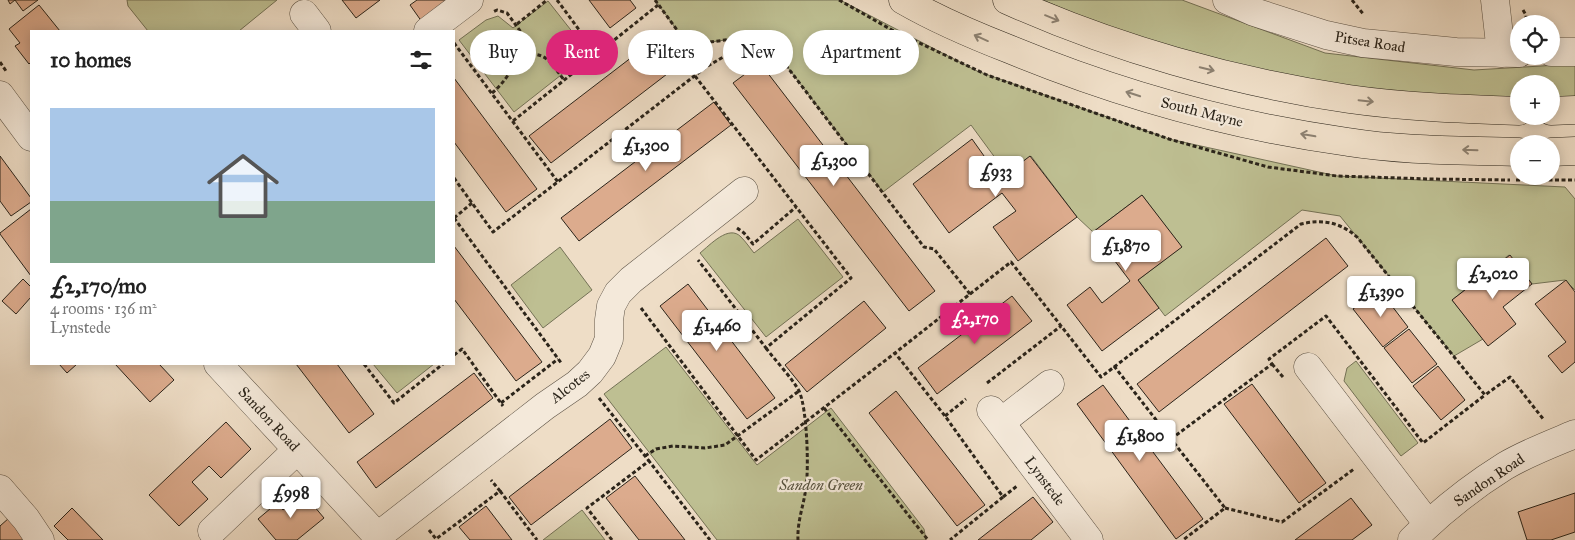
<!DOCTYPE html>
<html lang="en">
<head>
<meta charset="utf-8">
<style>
	:root { --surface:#fff; --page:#f6f6f6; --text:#222; --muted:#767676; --line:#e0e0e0; --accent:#db2777 }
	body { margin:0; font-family:"IM FELL Great Primer",serif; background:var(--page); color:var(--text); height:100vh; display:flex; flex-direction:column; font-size:19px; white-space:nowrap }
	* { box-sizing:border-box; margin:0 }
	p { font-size:16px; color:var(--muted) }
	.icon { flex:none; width:28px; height:28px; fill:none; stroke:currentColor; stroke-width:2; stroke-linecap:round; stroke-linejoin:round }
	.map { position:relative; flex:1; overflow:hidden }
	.panel { position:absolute; left:30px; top:30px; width:425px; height:335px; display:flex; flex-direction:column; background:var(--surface); border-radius:0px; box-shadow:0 2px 12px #0003 }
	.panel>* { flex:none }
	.top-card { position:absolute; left:470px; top:30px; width:475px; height:45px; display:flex; gap:10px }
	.controls { position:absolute; left:1510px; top:15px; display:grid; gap:10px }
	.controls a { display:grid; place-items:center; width:50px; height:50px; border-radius:50%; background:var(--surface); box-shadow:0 2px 12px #0003; font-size:25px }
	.price { position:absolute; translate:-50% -42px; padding:0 11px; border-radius:5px; background:#fff; color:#222; font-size:16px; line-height:32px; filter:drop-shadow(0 1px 2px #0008) }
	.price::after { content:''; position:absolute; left:50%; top:30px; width:15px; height:11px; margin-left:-8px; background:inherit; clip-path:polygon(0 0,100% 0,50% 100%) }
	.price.current { background:var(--accent); color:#fff }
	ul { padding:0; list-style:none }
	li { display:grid; align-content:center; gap:10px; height:265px; padding:0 20px }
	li+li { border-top:1px solid var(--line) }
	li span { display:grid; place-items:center; height:155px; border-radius:0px; color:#555 }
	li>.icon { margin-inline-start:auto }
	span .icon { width:90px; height:90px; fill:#fffc; stroke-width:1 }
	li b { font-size:21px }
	h2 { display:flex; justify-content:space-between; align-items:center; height:60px; padding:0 20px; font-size:21px }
	.pill { padding:0 18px; border-radius:22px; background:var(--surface); box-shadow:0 2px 12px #0003; font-size:18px; line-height:45px }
	.pill.current { background:var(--accent); color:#fff }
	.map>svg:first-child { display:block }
	.green { fill:#bebf92; stroke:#747256 }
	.building { fill:#dcab8d; stroke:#2b241a }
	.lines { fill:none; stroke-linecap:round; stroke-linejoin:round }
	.minor-casing { stroke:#5c5245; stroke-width:29 }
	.major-casing { stroke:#2b241a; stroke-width:29 }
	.path { stroke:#2b241a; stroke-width:3; stroke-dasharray:4 2.5; stroke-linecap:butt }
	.minor { stroke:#f4e9da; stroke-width:28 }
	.major { stroke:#eeddc6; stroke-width:28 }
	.oneway { stroke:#8c8070 }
	.labels { text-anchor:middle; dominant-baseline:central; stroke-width:4.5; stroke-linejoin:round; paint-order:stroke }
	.street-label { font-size:15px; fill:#2b241a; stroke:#f4e9da }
	.park-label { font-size:15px; font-style:italic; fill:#57523e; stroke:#f4e9da }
</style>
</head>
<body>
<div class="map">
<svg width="1575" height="540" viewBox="0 0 1575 540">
	<rect width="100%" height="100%" fill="#eeddc6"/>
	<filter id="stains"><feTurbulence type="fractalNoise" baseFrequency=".004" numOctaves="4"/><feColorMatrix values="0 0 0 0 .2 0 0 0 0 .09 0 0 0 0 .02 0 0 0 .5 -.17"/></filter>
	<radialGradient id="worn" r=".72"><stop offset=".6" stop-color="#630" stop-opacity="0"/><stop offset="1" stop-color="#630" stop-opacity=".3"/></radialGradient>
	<!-- green -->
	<g class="green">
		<polygon points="127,0 277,0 239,31 148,31 128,6"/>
		<polygon points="655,0 840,0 977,71 1169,139 1337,176 1565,187 1575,199 1575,290 1565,280 1532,284 1509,255 1452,300 1483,339 1454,356 1340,216 1302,210 1165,316 1138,280 1181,247 1142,195 1093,232 1077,217 1031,156 1007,174 971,125 883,192 763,35 688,45"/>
		<polygon points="1043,0 1182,0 1325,53 1474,70 1575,64 1575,98 1551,100 1551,84 1519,84 1519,99 1431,98 1292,78 1214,60 1116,32"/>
		<polygon points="548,1 589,53 514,112 459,40 486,20 498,16 513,28"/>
		<path d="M 798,219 L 843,277 L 766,337 L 700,253 C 710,245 729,224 741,237 C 746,242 750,248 754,253 Z"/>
		<polygon points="560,247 592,290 543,328 511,285"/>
		<polygon points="666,347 757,465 831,408 924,529 926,540 717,540 604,394"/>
		<polygon points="1356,361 1418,443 1401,456 1344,381 1347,368"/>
		<polygon points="373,364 434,364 397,393"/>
		<polygon points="582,510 605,540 543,540"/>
	</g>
	<!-- building -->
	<g class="building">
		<polygon points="8,0 38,0 23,11 15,0 10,4"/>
		<polygon points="342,0 380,0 356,18"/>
		<polygon points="417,0 453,0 422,22 410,5"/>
		<polygon points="589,0 630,0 636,8 610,28"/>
		<polygon points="39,5 60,31 31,31 31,62 29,64 15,46 20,43 9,29"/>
		<polygon points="662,34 684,61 551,163 529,136"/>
		<polygon points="760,63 935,291 909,311 733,83"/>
		<polygon points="454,78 537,189 506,212 454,142"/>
		<polygon points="714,102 731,125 579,241 561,218"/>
		<polygon points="972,139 989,163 981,170 992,185 1030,156 1077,217 1018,261 993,227 1016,211 1002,193 949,233 913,184"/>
		<polygon points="0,156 31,198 31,202 11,216 0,201"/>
		<polygon points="1142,195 1182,247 1138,280 1159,308 1102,351 1067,305 1090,287 1102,303 1130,281 1093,232"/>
		<polygon points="31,209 31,276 0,234 0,233"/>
		<polygon points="1326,238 1348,266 1159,412 1137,384"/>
		<polygon points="454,246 542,362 516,381 454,299"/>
		<polygon points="1510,255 1532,284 1503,307 1516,324 1488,346 1452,300"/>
		<polygon points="23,279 31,287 31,297 16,314 2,301"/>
		<polygon points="1566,280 1575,292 1575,362 1562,373 1548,356 1566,342 1535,304"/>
		<polygon points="688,284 775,398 747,419 660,306"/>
		<polygon points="1379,289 1408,327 1383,347 1353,309"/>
		<polygon points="1012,296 1032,321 937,394 918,368"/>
		<polygon points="864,301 886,328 807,392 785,365"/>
		<polygon points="1409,329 1437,364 1412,383 1384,348"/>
		<polygon points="59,364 77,364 67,373"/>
		<polygon points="115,364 159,364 174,380 150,402"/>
		<polygon points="296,364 337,364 374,414 349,433"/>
		<polygon points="1438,366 1465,400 1441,420 1413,386"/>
		<polygon points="474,373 493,398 376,488 357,462"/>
		<polygon points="1252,384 1326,483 1299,503 1224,404"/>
		<polygon points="1103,385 1203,519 1176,539 1077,404"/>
		<polygon points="896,391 985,505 957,526 869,413"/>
		<polygon points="610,419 632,448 531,525 509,497"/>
		<polygon points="226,422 251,449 221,478 209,466 192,482 208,499 179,526 149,495"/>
		<polygon points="635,476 685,540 639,540 606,498"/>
		<polygon points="303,493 324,518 297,540 276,540 258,519 277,503 283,510"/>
		<polygon points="1575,493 1575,532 1551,540 1527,540 1518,512"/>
		<polygon points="1033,497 1053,522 1031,540 978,540"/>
		<polygon points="1351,498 1372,525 1352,540 1295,540"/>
		<polygon points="486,506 512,540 470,540 459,527"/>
		<polygon points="72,508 103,540 68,540 54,526"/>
		<polygon points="9,518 26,540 0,540 0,526"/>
	</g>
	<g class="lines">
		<!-- minor casing -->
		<g class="minor-casing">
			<g id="minor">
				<polyline points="1227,0 1254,12 1326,35 1363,43 1456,52 1519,53"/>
				<polyline points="1495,0 1501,53"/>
				<polyline points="304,14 317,31"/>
				<polyline points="428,31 469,0"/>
				<polyline points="1551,52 1575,52"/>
				<polyline points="0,95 31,137"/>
				<polyline points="218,364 381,540"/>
				<polyline points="1308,367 1428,524"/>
				<polyline points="991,410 1089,540"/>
				<polyline points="1001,422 1050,384"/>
				<polyline points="0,489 26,519 40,540"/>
				<polyline points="212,531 297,450"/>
				<polyline points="378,536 545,406 577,384 590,372 602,356 609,339 609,320 611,306 618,293 631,280 744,191"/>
				<path d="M 1412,540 C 1439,513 1473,486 1505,466 C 1527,453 1551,444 1575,434"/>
			</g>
		</g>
		<!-- major casing -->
		<g class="major-casing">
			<g id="major">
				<path d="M 903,0 C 936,19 973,35 1009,49 C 1118,94 1232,126 1348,142 C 1404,151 1462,150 1519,152"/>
				<path d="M 1007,0 C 1113,48 1234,82 1349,99 C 1405,107 1462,109 1519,111"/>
				<polyline points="1551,111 1575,110"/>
				<polyline points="1551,152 1575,151"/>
			</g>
		</g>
		<!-- path -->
		<g class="path">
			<polyline points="557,0 597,54"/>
			<polyline points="655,0 688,45 763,35 924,247 934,249 970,294 895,353 945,416 1003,497 950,540"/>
			<polyline points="839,0 892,30 987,75 1169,139 1268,167 1337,176 1430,179 1510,180"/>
			<polyline points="1352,0 1364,15"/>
			<polyline points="1523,10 1526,15 1526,21"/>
			<polyline points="517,24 547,0"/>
			<polyline points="454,43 558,182"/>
			<path d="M 518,52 C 548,55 546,56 564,80"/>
			<polyline points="0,62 6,71"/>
			<polyline points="695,76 851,278 766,348 698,260"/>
			<path d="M 492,93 C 511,77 518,58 523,35 L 507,13 L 497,10 L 493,12"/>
			<polyline points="513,121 658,5"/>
			<polyline points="454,178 493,232 706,67 760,36"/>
			<polyline points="1516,180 1575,180"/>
			<polyline points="454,218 562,364"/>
			<polyline points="454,218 472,203"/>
			<polyline points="737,228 744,233 753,244 796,207"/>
			<path d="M 970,294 L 1011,262 L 1101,377 L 1301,224 C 1322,219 1340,222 1357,237 L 1485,395 L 1510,377 L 1544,420"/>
			<polyline points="641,308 756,460 895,353"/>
			<path d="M 766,348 C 774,359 793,379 799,391 C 807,407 809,468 806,487 C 804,505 797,521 798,540"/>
			<polyline points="454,355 462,349 503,406"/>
			<polyline points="364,364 394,403 443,364"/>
			<polyline points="1272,364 1283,377"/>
			<polyline points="1114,366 1225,508 1183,540"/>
			<polyline points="987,383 1061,326"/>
			<polyline points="599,398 649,461"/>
			<polyline points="501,403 558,359"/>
			<polyline points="824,408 928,540"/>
			<polyline points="945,416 966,399"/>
			<polyline points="1171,439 1272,364 1269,359 1326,316 1423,443 1485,395"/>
			<polyline points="645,456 656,449 673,446 705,448 725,445 799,391"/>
			<polyline points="500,491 537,540"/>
			<polyline points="1003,497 1017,486"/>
			<polyline points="1225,508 1282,522 1354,469"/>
			<polyline points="429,530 436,539 500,491 491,480"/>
			<polyline points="612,540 587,508 649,461 710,540"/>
		</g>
		<!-- minor -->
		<use href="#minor" class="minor"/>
		<!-- major -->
		<use href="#major" class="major"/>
	</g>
	<!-- one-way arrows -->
	<defs><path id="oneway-shaft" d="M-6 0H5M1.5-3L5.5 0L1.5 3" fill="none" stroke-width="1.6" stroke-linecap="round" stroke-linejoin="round" transform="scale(1.25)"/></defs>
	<g class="oneway">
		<use href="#oneway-shaft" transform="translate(1052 18) rotate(22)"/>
		<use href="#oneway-shaft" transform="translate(981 38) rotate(-156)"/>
		<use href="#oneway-shaft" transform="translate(1207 69) rotate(14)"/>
		<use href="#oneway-shaft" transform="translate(1133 94) rotate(-162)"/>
		<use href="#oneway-shaft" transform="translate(1366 101) rotate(6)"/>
		<use href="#oneway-shaft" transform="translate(1308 135) rotate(-170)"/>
		<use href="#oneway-shaft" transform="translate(1470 150) rotate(-178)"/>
	</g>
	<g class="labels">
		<!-- street labels -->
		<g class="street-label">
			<text transform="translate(1370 42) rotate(9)">Pitsea Road</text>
			<text transform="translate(1202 112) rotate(14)">South Mayne</text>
			<text transform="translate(570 386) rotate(-38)">Alcotes</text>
			<text transform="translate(269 419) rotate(47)">Sandon Road</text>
			<text transform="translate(1489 480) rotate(-34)">Sandon Road</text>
			<text transform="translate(1045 481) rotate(53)">Lynstede</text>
		</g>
		<!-- park labels -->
		<g class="park-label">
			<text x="821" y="485">Sandon Green</text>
		</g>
	</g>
	<rect width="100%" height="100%" filter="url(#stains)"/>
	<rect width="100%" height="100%" fill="url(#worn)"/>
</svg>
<div class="controls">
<a><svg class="icon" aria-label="locate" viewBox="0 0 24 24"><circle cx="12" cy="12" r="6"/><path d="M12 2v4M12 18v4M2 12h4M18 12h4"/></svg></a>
<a>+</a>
<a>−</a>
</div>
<b class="price" style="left:646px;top:172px">£1,300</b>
<b class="price" style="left:834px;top:187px">£1,300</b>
<b class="price" style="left:996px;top:198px">£933</b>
<b class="price" style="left:1126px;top:272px">£1,870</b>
<b class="price" style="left:1493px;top:300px">£2,020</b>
<b class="price" style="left:1381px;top:318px">£1,390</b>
<b class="price current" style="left:975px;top:345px">£2,170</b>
<b class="price" style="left:717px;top:352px">£1,460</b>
<b class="price" style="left:1140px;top:462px">£1,800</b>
<b class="price" style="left:291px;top:519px">£998</b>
<div class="top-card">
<a class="pill">Buy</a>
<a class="pill current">Rent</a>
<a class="pill">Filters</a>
<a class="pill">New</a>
<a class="pill">Apartment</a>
</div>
<section class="panel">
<h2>10 homes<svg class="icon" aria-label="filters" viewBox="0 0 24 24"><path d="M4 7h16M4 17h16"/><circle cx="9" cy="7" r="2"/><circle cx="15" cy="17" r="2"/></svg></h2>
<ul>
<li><span style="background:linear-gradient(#a9c7e8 60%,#7fa58c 0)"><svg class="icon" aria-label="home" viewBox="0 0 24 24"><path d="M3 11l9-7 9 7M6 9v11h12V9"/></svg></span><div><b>£2,170/mo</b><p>4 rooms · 136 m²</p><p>Lynstede</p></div></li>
</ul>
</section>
</div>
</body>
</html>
